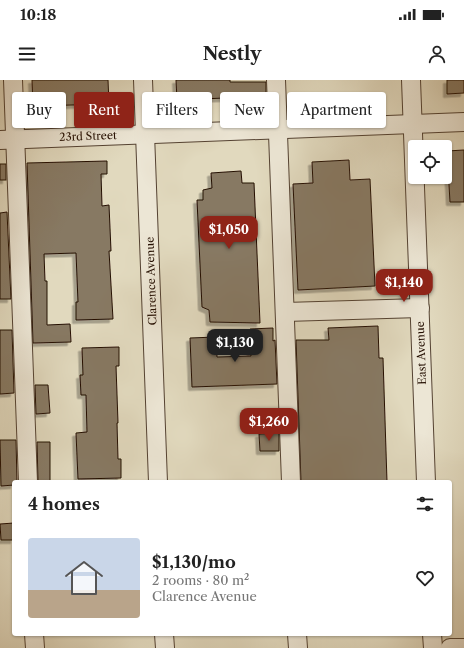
<!DOCTYPE html>
<html lang="en">
<head>
<meta charset="utf-8">
<style>
	:root { --surface:#fff; --page:#f6f6f6; --text:#222; --muted:#767676; --accent:#8f2418 }
	body { margin:0; font-family:"Libre Caslon Text",serif; background:var(--page); color:var(--text); height:100vh; display:flex; flex-direction:column; font-size:15px; white-space:nowrap }
	* { box-sizing:border-box; margin:0 }
	p { font-size:13px; color:var(--muted) }
	.icon { flex:none; width:22px; height:22px; fill:none; stroke:currentColor; stroke-width:2; stroke-linecap:round; stroke-linejoin:round }
	.map { position:relative; flex:1; overflow:hidden }
	.sheet { position:absolute; left:12px; top:400px; width:440px; height:156px; display:flex; flex-direction:column; background:var(--surface); border-radius:4px; box-shadow:0 1px 3px #0004 }
	.sheet>* { flex:none }
	.top-card { position:absolute; left:12px; top:12px; width:440px; height:36px; display:flex; gap:8px }
	.fabs { position:absolute; left:408px; top:60px; display:grid; gap:8px }
	.fabs a { display:grid; place-items:center; width:44px; height:44px; border-radius:4px; background:var(--surface); box-shadow:0 1px 3px #0004; font-size:20px }
	.price { position:absolute; translate:-50% -34px; padding:0 9px; border-radius:8px; background:var(--accent); color:#fff; font-size:13px; line-height:26px; filter:drop-shadow(0 1px 2px #0008) }
	.price::after { content:''; position:absolute; left:50%; top:24px; width:12px; height:9px; margin-left:-6px; background:inherit; clip-path:polygon(0 0,100% 0,50% 100%) }
	.price.selected { background:#222; color:#fff }
	ul { padding:0; list-style:none }
	li { display:flex; align-items:center; gap:12px; height:100px; padding:0 16px }
	li span { display:grid; place-items:center; flex:none; width:112px; height:80px; border-radius:4px; color:#555 }
	li>.icon { margin-inline-start:auto }
	span .icon { width:48px; height:48px; fill:#fffc; stroke-width:1 }
	li b { font-size:17px }
	h2 { display:flex; justify-content:space-between; align-items:center; height:48px; padding:0 16px; font-size:17px }
	.pill { padding:0 14px; border-radius:4px; background:var(--surface); box-shadow:0 1px 3px #0004; font-size:14px; line-height:36px }
	.pill.selected { background:var(--accent); color:#fff }
	.status { display:flex; justify-content:space-between; align-items:center; height:28px; padding:0 20px; background:var(--surface); direction:ltr }
	.status svg { height:11px; fill:currentColor }
	header { display:flex; justify-content:space-between; align-items:center; height:52px; padding:0 16px; background:var(--surface); font-size:18px; font-weight:700 }
	.map>svg:first-child { display:block }
	.building { fill:#877964; stroke:#251003; filter:url(#shadow) }
	.lines { fill:none; stroke-linecap:round; stroke-linejoin:round }
	.minor-casing { stroke:#544232; stroke-width:20 }
	.minor { stroke:#ece6d5; stroke-width:18 }
	.labels { text-anchor:middle; dominant-baseline:central; stroke-width:4; stroke-linejoin:round; paint-order:stroke }
	.street-label { font-size:11px; fill:#251003; stroke:#ece6d5 }
</style>
</head>
<body>
<div class="status"><b>10:18</b><svg viewBox="0 0 49 12"><path d="M0 12V9h3v3zM5 12V6h3v6zM10 12V3h3v9zM15 12V0h3v12zM26 1h20v11H26zM47 4h2v5h-2z"/></svg></div>
<header><svg class="icon" aria-label="menu" viewBox="0 0 24 24"><path d="M4 6h16M4 12h16M4 18h16"/></svg>Nestly<svg class="icon" aria-label="person" viewBox="0 0 24 24"><circle cx="12" cy="8" r="4"/><path d="M4 21q1-7 8-7t8 7"/></svg></header>
<div class="map">
<svg width="464" height="568" viewBox="0 0 464 568">
	<defs>
		<filter id="shadow"><feDropShadow dx="-3.5" dy="3.5" stdDeviation="0" flood-color="#0004"/></filter>
	</defs>
	<rect width="100%" height="100%" fill="#e1d9be"/>
	<filter id="stains"><feTurbulence type="fractalNoise" baseFrequency=".005" numOctaves="4"/><feColorMatrix values="0 0 0 0 .2 0 0 0 0 .09 0 0 0 0 .02 0 0 0 .5 -.17"/></filter>
	<radialGradient id="worn" r=".72"><stop offset=".6" stop-color="#630" stop-opacity="0"/><stop offset="1" stop-color="#630" stop-opacity=".3"/></radialGradient>
	<!-- building -->
	<g class="building">
		<polygon points="32,0 108,0 109,24 33,26"/>
		<polygon points="176,0 230,0 230,2 266,2 266,20 249,20 249,17 177,20"/>
		<polygon points="447,0 464,0 464,13 447,14"/>
		<polygon points="464,70 464,122 450,122 447,71"/>
		<polygon points="349,80 350,100 370,99 375,206 298,210 293,104 313,103 312,82"/>
		<polygon points="107,81 107,94 101,94 102,126 109,125 111,171 109,171 113,239 76,240 76,222 78,222 76,173 44,174 45,201 47,201 47,245 70,244 71,262 33,263 27,83"/>
		<rect x="0" y="84" width="6" height="16"/>
		<polygon points="241,91 242,103 254,103 260,243 210,242 209,230 202,227 197,120 203,120 203,110 212,108 211,93"/>
		<polygon points="7,132 11,219 0,219 0,133"/>
		<polygon points="378,246 379,278 383,278 387,402 301,402 296,260 329,260 328,248"/>
		<polygon points="273,248 273,261 275,260 277,304 192,307 190,258 216,257 217,277 251,276 250,249"/>
		<polygon points="0,250 12,250 14,313 0,314"/>
		<polygon points="119,267 119,286 116,286 118,343 117,343 118,379 121,379 121,398 78,399 76,353 87,352 86,315 81,315 80,295 83,295 82,268"/>
		<polygon points="35,305 48,305 50,333 36,334"/>
		<polygon points="279,353 279,371 260,371 259,354"/>
		<polygon points="0,360 16,360 17,402 14,402 14,405 1,406"/>
		<polygon points="37,362 50,362 50,402 38,402"/>
		<polygon points="14,443 14,460 1,460 0,444"/>
	</g>
	<g class="lines">
		<!-- minor casing -->
		<g class="minor-casing">
			<g id="minor">
				<polyline points="13,0 28,402"/>
				<polyline points="143,0 158,402"/>
				<polyline points="276,0 291,402"/>
				<polyline points="411,0 426,402"/>
				<polyline points="0,60 464,42"/>
				<polyline points="285,232 420,228"/>
				<polyline points="34,554 35,568"/>
				<polyline points="164,554 165,568"/>
				<polyline points="297,554 298,568"/>
				<polyline points="432,554 433,568"/>
				<polyline points="450,568 464,568"/>
			</g>
		</g>
		<!-- minor -->
		<use href="#minor" class="minor"/>
	</g>
	<g class="labels">
		<!-- street labels -->
		<g class="street-label">
			<text transform="translate(88 56) rotate(-2)">23rd Street</text>
			<text transform="translate(151 201) rotate(-92)">Clarence Avenue</text>
			<text transform="translate(421 273) rotate(-92)">East Avenue</text>
		</g>
	</g>
	<rect width="100%" height="100%" filter="url(#stains)"/>
	<rect width="100%" height="100%" fill="url(#worn)"/>
</svg>
<div class="fabs">
<a><svg class="icon" aria-label="locate" viewBox="0 0 24 24"><circle cx="12" cy="12" r="6"/><path d="M12 2v4M12 18v4M2 12h4M18 12h4"/></svg></a>
</div>
<b class="price" style="left:229px;top:170px">$1,050</b>
<b class="price" style="left:404px;top:223px">$1,140</b>
<b class="price selected" style="left:235px;top:283px">$1,130</b>
<b class="price" style="left:269px;top:362px">$1,260</b>
<div class="top-card">
<a class="pill">Buy</a>
<a class="pill selected">Rent</a>
<a class="pill">Filters</a>
<a class="pill">New</a>
<a class="pill">Apartment</a>
</div>
<section class="sheet">
<h2>4 homes<svg class="icon" aria-label="filters" viewBox="0 0 24 24"><path d="M4 7h16M4 17h16"/><circle cx="9" cy="7" r="2"/><circle cx="15" cy="17" r="2"/></svg></h2>
<ul>
<li><span style="background:linear-gradient(#c9d6e8 65%,#b9a48a 0)"><svg class="icon" aria-label="home" viewBox="0 0 24 24"><path d="M3 11l9-7 9 7M6 9v11h12V9"/></svg></span><div><b>$1,130/mo</b><p>2 rooms · 80 m²</p><p>Clarence Avenue</p></div><svg class="icon" aria-label="heart" viewBox="0 0 24 24"><path d="M12 20l-8-8c-3-5 5-10 8-4 3-6 11-1 8 4z"/></svg></li>
</ul>
</section>
</div>
</body>
</html>
